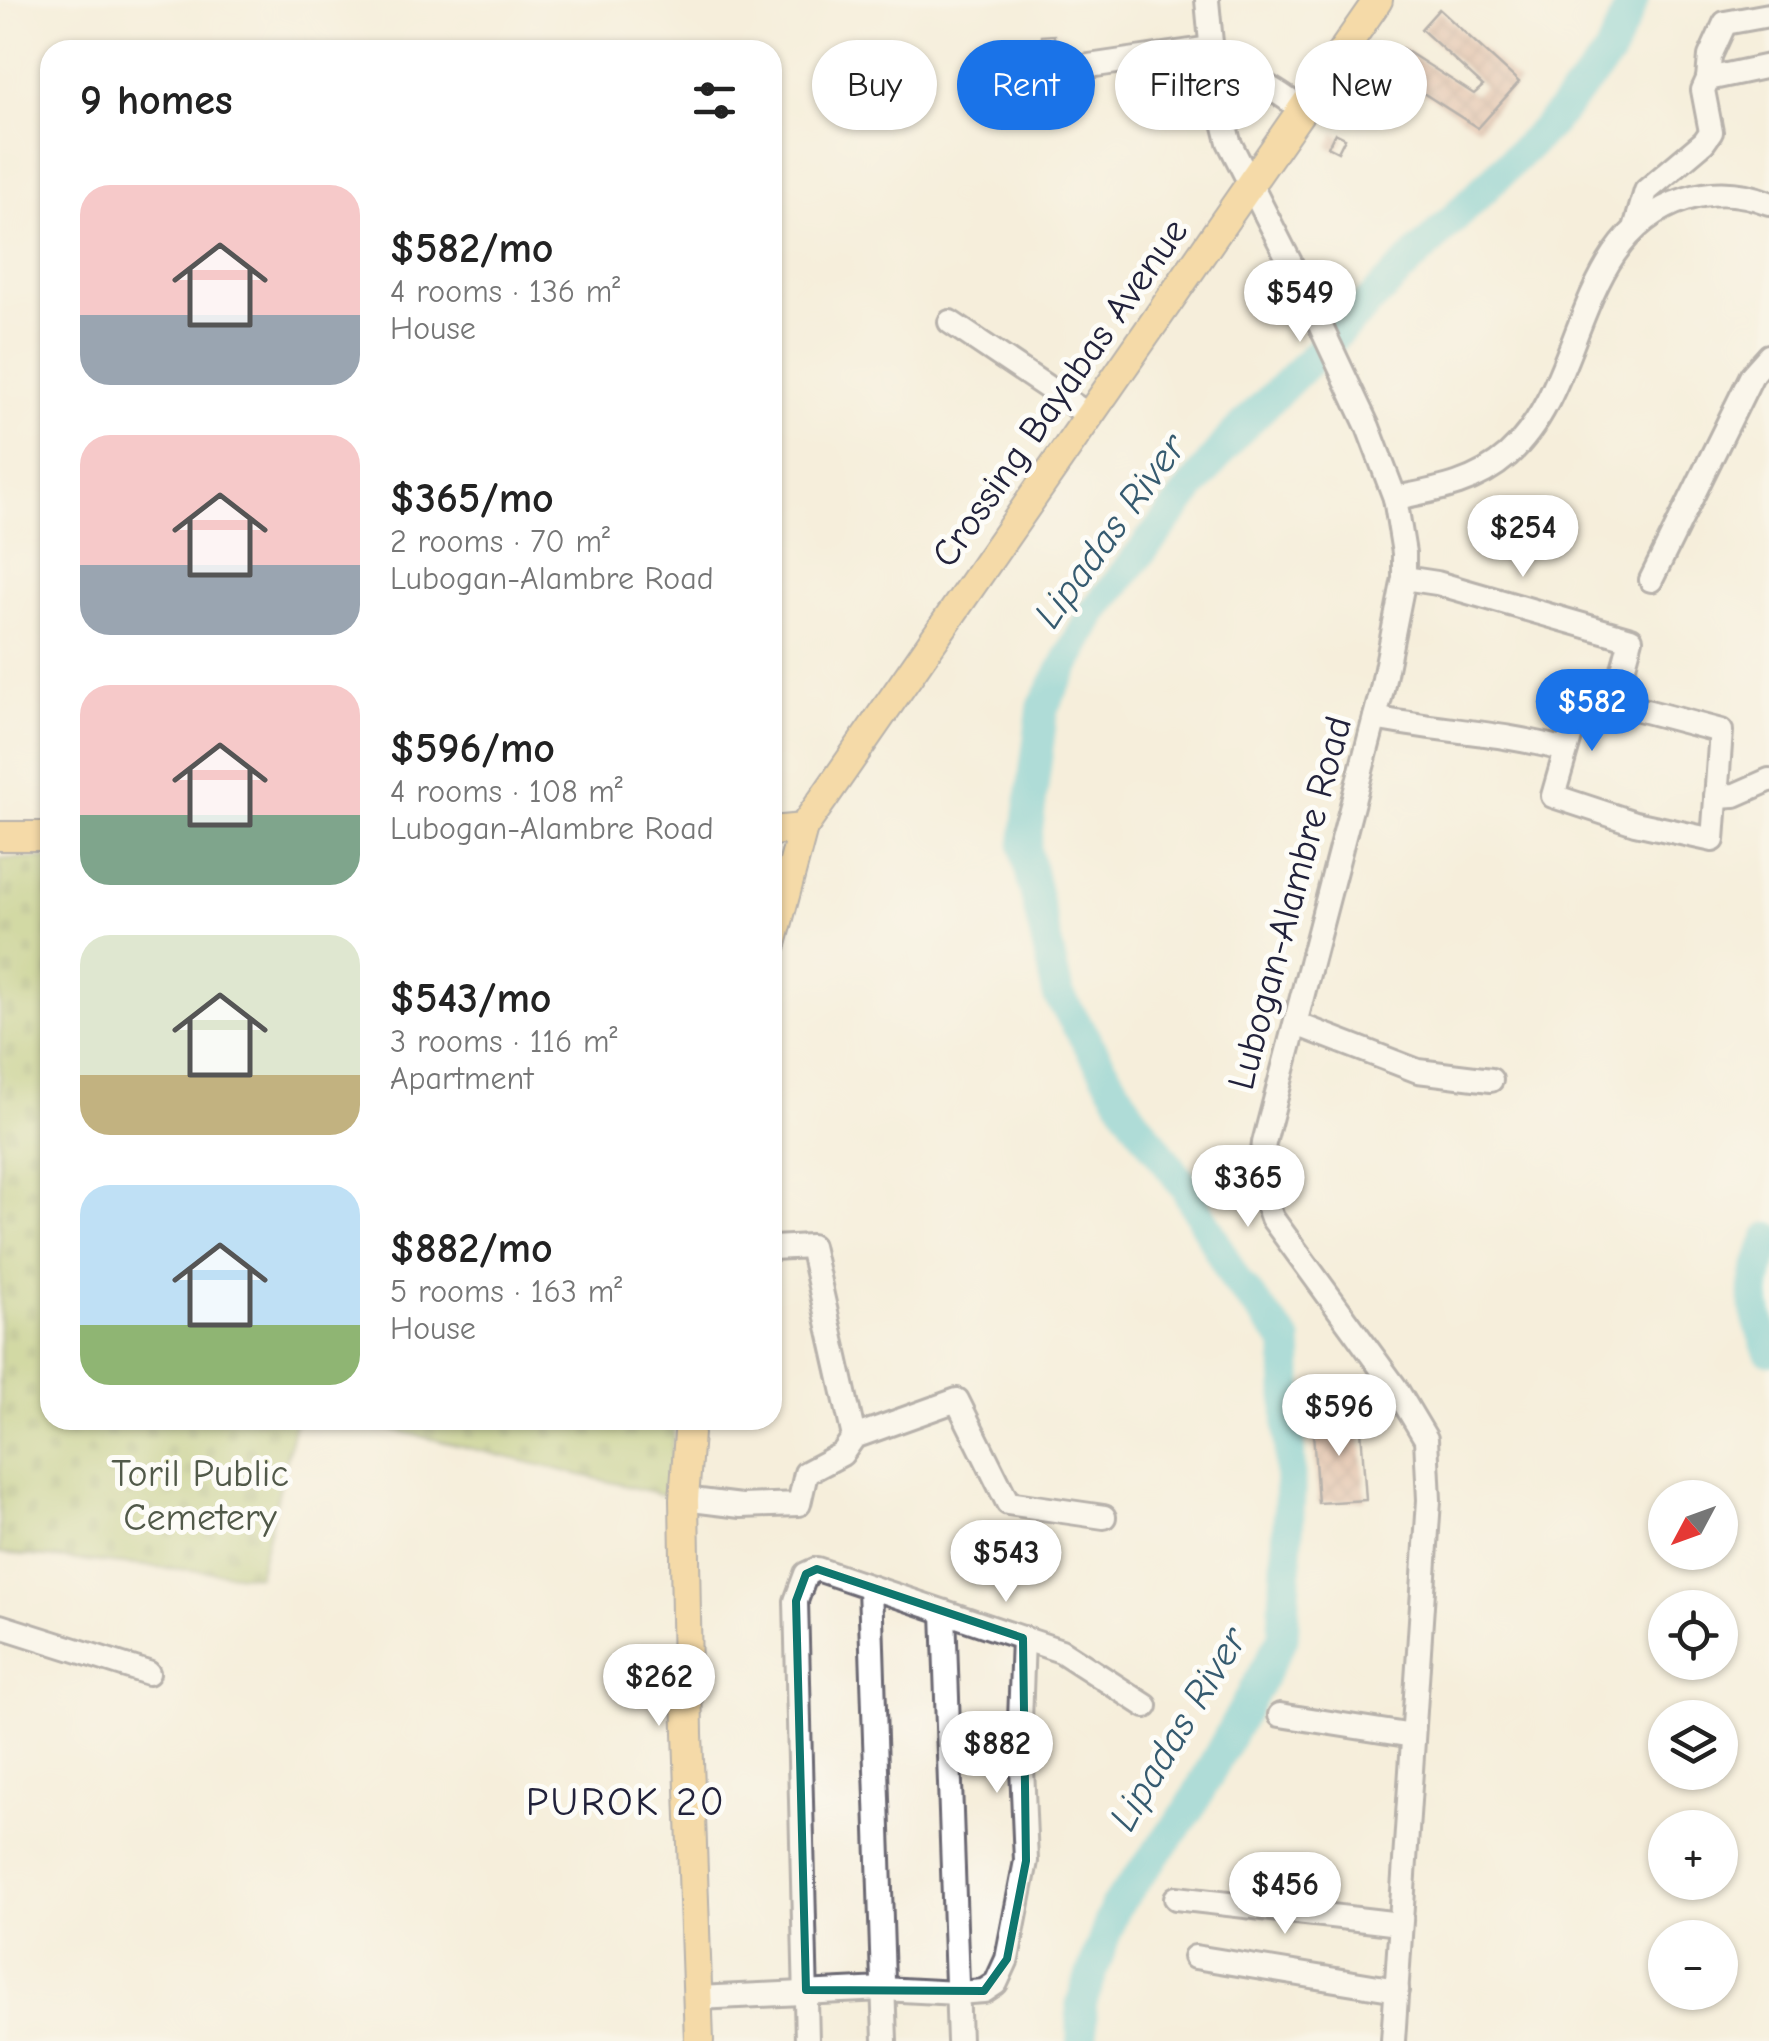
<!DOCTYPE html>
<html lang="en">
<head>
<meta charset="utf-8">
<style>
	:root { --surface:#fff; --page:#f2f2f2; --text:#222; --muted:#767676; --accent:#1a73e8 }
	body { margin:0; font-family:"Comic Neue",sans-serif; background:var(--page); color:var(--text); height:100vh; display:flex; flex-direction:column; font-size:38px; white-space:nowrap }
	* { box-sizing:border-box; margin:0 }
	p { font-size:32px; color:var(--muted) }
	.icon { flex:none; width:55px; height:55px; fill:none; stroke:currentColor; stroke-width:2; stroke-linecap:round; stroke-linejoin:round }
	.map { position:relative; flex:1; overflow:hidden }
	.sheet { position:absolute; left:40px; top:40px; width:742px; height:1390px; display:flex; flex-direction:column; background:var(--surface); border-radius:30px; box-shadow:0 2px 8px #0004 }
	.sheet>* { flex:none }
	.banner { position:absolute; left:812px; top:40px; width:805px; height:90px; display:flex; gap:20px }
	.needle { width:65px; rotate:229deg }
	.controls { position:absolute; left:1648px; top:1480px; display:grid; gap:20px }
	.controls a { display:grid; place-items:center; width:90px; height:90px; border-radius:50%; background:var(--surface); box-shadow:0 2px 8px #0004; font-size:50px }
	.price { position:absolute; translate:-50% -85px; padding:0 22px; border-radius:35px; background:#fff; color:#222; font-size:32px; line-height:65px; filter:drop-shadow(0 2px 5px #0008) }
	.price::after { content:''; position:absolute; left:50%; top:60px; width:30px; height:22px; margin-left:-15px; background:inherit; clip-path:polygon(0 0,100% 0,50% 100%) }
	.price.active { background:var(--accent); color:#fff }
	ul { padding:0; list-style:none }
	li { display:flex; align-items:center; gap:30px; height:250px; padding:0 40px }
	li span { display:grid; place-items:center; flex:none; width:280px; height:200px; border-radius:30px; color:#555 }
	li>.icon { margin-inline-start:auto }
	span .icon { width:120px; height:120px; fill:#fffc; stroke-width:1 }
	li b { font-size:42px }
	h2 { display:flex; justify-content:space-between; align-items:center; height:120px; padding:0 40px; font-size:42px }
	.chip { padding:0 35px; border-radius:45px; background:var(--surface); box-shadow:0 2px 8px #0004; font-size:35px; line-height:90px }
	.chip.active { background:var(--accent); color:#fff }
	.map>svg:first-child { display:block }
	.cemetery { fill:url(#cemetery-stones); stroke:#647050; stroke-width:2.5 }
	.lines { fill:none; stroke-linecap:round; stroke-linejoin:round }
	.river { stroke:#5ac6d2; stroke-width:32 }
	.building { fill:url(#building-cross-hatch) }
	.minor-casing { stroke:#6c6973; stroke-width:28 }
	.major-casing { stroke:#6c6973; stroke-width:32 }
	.minor { stroke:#fff; stroke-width:22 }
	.major { stroke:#f3c26a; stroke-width:28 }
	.marked { fill:none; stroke:#0f766e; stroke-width:8; stroke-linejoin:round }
	.labels { text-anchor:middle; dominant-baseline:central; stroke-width:10; stroke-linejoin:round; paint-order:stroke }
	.street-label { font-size:38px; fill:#22223b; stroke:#fdfcf7 }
	.park-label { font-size:38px; fill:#515949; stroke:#fdfcf7 }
	.water-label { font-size:40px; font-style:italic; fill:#365b70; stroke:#fdfcf7 }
	.neighbourhood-label { font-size:40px; letter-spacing:2.5px; fill:#22223b; stroke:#fdfcf7 }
</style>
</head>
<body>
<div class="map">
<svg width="1769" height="2041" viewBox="0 0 1769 2041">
	<defs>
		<pattern id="cemetery-stones" width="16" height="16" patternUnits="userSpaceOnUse" patternTransform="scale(2.5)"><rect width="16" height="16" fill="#a7be64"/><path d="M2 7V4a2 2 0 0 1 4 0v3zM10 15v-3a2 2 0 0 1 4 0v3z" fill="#8fa358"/></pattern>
		<pattern id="building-cross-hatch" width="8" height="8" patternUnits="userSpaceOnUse" patternTransform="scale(2.5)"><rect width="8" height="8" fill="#d6a38e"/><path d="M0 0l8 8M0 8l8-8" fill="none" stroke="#ad8475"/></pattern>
	</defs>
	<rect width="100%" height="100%" fill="#fdfcf7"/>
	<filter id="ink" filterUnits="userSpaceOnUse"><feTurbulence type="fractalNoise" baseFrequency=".01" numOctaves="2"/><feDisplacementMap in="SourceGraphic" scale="20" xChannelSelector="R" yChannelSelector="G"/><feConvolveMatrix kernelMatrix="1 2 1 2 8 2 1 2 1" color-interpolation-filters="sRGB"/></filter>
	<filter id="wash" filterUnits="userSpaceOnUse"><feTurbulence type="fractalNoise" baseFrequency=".0048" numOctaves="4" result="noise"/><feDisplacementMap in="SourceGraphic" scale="40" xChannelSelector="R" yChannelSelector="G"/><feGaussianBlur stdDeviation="2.25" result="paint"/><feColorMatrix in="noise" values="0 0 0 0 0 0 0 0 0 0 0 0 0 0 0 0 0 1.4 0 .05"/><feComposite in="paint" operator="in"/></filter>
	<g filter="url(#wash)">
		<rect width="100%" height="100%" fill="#f6eedb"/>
		<!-- cemetery -->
		<g class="cemetery">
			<polygon points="50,858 50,1420 296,1420 258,1576 0,1553 0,859"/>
			<polygon points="352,1420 675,1420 668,1496"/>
		</g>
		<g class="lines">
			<!-- river -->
			<g class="river">
				<path d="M 1769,1238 C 1750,1289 1749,1300 1769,1350"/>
				<polyline points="1083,2041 1081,2004 1115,1907 1189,1810 1283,1637 1290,1486 1287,1342 1236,1281 1185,1187 1130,1113 1058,994 1025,848 1043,707 1093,613 1232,437 1552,122 1609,55 1633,0"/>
			</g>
		</g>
		<g id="blocks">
			<!-- building -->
			<g class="building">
				<polygon points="1439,9 1519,82 1478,128 1384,68 1402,48 1474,94 1483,86 1421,29"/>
				<polygon points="1054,35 1055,55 1042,55 1041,36"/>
				<polygon points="1245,85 1263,95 1255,111 1237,101"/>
				<polygon points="1335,133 1345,138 1338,152 1328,147"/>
				<polygon points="1360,1415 1366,1500 1318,1503 1312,1418"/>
			</g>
		</g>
	</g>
	<g filter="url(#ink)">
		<use href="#blocks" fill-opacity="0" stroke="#6c6973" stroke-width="2.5"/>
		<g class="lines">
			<!-- minor casing -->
			<g class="minor-casing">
				<g id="minor">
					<path d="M 1207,0 L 1215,86 L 1229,142 L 1298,278 L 1368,427 L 1395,498 L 1404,553 L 1404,578 L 1381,694 L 1264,1143 C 1260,1170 1262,1192 1272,1218 L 1395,1387 L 1426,1439 L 1429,1500 L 1393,2041"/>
					<path d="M 1212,64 C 1247,72 1274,89 1303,110"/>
					<polyline points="1028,75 1211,48"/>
					<polyline points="1708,79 1710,56 1725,23 1769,15"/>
					<polyline points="1636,225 1646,191 1704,142 1711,132 1703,90 1708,79 1769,66"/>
					<polyline points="950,322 1090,416"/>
					<path d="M 1395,498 C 1437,490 1475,484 1508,455 C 1587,384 1573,234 1686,199 C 1715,190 1741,192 1769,203"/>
					<polyline points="1404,578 1437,583 1631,639 1614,703"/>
					<polyline points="1651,580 1752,375 1769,356"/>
					<polygon points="1589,696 1721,731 1713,840 1635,823 1553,796 1572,730"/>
					<path d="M 1375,718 C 1438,731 1503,732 1565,750"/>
					<polyline points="1716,796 1735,795 1769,780"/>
					<polyline points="1296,1024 1418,1071 1491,1080"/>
					<polyline points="772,1248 811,1246 854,1437"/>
					<polyline points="684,1499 741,1506 799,1504 806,1473 842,1454 854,1437 957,1400 1008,1503 1104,1517"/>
					<polyline points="870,1587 885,2041"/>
					<polyline points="944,1612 959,2041"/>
					<polyline points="0,1626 148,1673"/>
					<polyline points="1280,1715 1413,1736"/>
					<polyline points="1176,1898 1400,1924"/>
					<polyline points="1195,1957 1397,1990"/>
					<polyline points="698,1998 883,1989 957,1993 984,1991 996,1983 1007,1959 1026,1861 1020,1721 1023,1638"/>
					<polyline points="807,2041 796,1601 806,1574 817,1569 1061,1651 1146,1706"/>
				</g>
			</g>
			<!-- major casing -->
			<g class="major-casing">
				<g id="major">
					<polyline points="772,831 803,828"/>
					<polyline points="0,836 50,836"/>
					<polyline points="772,944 803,828 1378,0"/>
					<polyline points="690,1420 684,1499 688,1733 699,2041"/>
				</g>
			</g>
			<!-- minor -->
			<use href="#minor" class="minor"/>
			<!-- major -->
			<use href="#major" class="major"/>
		</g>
	</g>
	<!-- marked area -->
	<path d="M0 0H1769V2041H0ZM 817,1569 L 1023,1638 L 1026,1861 L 1007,1959 L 984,1991 L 806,1990 L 796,1601 L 806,1574 Z" fill="#f6eedb" fill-opacity=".55" fill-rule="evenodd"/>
	<path class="marked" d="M 817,1569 L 1023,1638 L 1026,1861 L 1007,1959 L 984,1991 L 806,1990 L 796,1601 L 806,1574 Z"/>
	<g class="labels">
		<!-- street labels -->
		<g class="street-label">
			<text transform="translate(1060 393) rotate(-55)">Crossing Bayabas Avenue</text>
			<text transform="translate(1290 903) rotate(-75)">Lubogan-Alambre Road</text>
		</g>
		<!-- park labels -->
		<g class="park-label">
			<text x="200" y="1474">Toril Public<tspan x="200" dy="44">Cemetery</tspan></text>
		</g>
		<!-- water labels -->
		<g class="water-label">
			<text transform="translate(1110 531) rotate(-54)">Lipadas River</text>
			<text transform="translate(1178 1729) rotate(-59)">Lipadas River</text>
		</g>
		<!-- neighbourhood labels -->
		<g class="neighbourhood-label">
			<text x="626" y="1802">PUROK 20</text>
		</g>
	</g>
</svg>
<div class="controls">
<a><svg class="needle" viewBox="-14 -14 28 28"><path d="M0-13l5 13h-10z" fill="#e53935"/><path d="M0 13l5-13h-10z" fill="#767676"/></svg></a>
<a><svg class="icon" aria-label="locate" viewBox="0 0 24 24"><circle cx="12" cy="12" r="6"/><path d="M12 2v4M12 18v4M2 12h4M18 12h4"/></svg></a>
<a><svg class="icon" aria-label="layers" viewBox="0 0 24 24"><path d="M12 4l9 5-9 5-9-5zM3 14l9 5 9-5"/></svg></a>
<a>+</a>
<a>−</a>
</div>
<b class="price" style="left:1300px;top:345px">$549</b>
<b class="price" style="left:1523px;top:580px">$254</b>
<b class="price active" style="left:1592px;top:754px">$582</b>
<b class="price" style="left:1248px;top:1230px">$365</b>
<b class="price" style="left:1339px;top:1459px">$596</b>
<b class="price" style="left:1006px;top:1605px">$543</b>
<b class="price" style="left:659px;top:1729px">$262</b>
<b class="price" style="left:997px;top:1796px">$882</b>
<b class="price" style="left:1285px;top:1937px">$456</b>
<div class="banner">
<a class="chip">Buy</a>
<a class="chip active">Rent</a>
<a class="chip">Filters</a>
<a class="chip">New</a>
</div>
<section class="sheet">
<h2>9 homes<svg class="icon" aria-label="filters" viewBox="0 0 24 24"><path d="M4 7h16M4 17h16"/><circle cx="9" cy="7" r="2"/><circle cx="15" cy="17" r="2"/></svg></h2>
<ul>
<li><span style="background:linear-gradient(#f6c9c9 65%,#9aa5b1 0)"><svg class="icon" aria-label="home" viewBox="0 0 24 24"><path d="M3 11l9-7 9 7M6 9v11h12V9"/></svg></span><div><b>$582/mo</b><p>4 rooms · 136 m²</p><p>House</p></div></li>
<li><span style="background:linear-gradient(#f6c9c9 65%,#9aa5b1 0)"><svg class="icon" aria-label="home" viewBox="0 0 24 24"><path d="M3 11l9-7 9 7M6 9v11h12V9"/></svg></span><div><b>$365/mo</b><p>2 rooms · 70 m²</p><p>Lubogan-Alambre Road</p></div></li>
<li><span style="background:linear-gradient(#f6c9c9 65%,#7fa58c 0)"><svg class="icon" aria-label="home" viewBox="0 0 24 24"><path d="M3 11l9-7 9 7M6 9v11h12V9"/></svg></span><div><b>$596/mo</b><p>4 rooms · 108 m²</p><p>Lubogan-Alambre Road</p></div></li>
<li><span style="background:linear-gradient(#dfe7d0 70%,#c2b280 0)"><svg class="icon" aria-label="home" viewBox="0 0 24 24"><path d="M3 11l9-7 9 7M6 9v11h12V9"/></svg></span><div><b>$543/mo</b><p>3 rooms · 116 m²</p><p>Apartment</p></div></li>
<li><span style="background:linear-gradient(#bfe0f5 70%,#8fb573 0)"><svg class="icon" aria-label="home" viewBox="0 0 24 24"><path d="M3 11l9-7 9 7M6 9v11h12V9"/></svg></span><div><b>$882/mo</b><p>5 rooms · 163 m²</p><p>House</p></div></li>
</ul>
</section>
</div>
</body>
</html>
